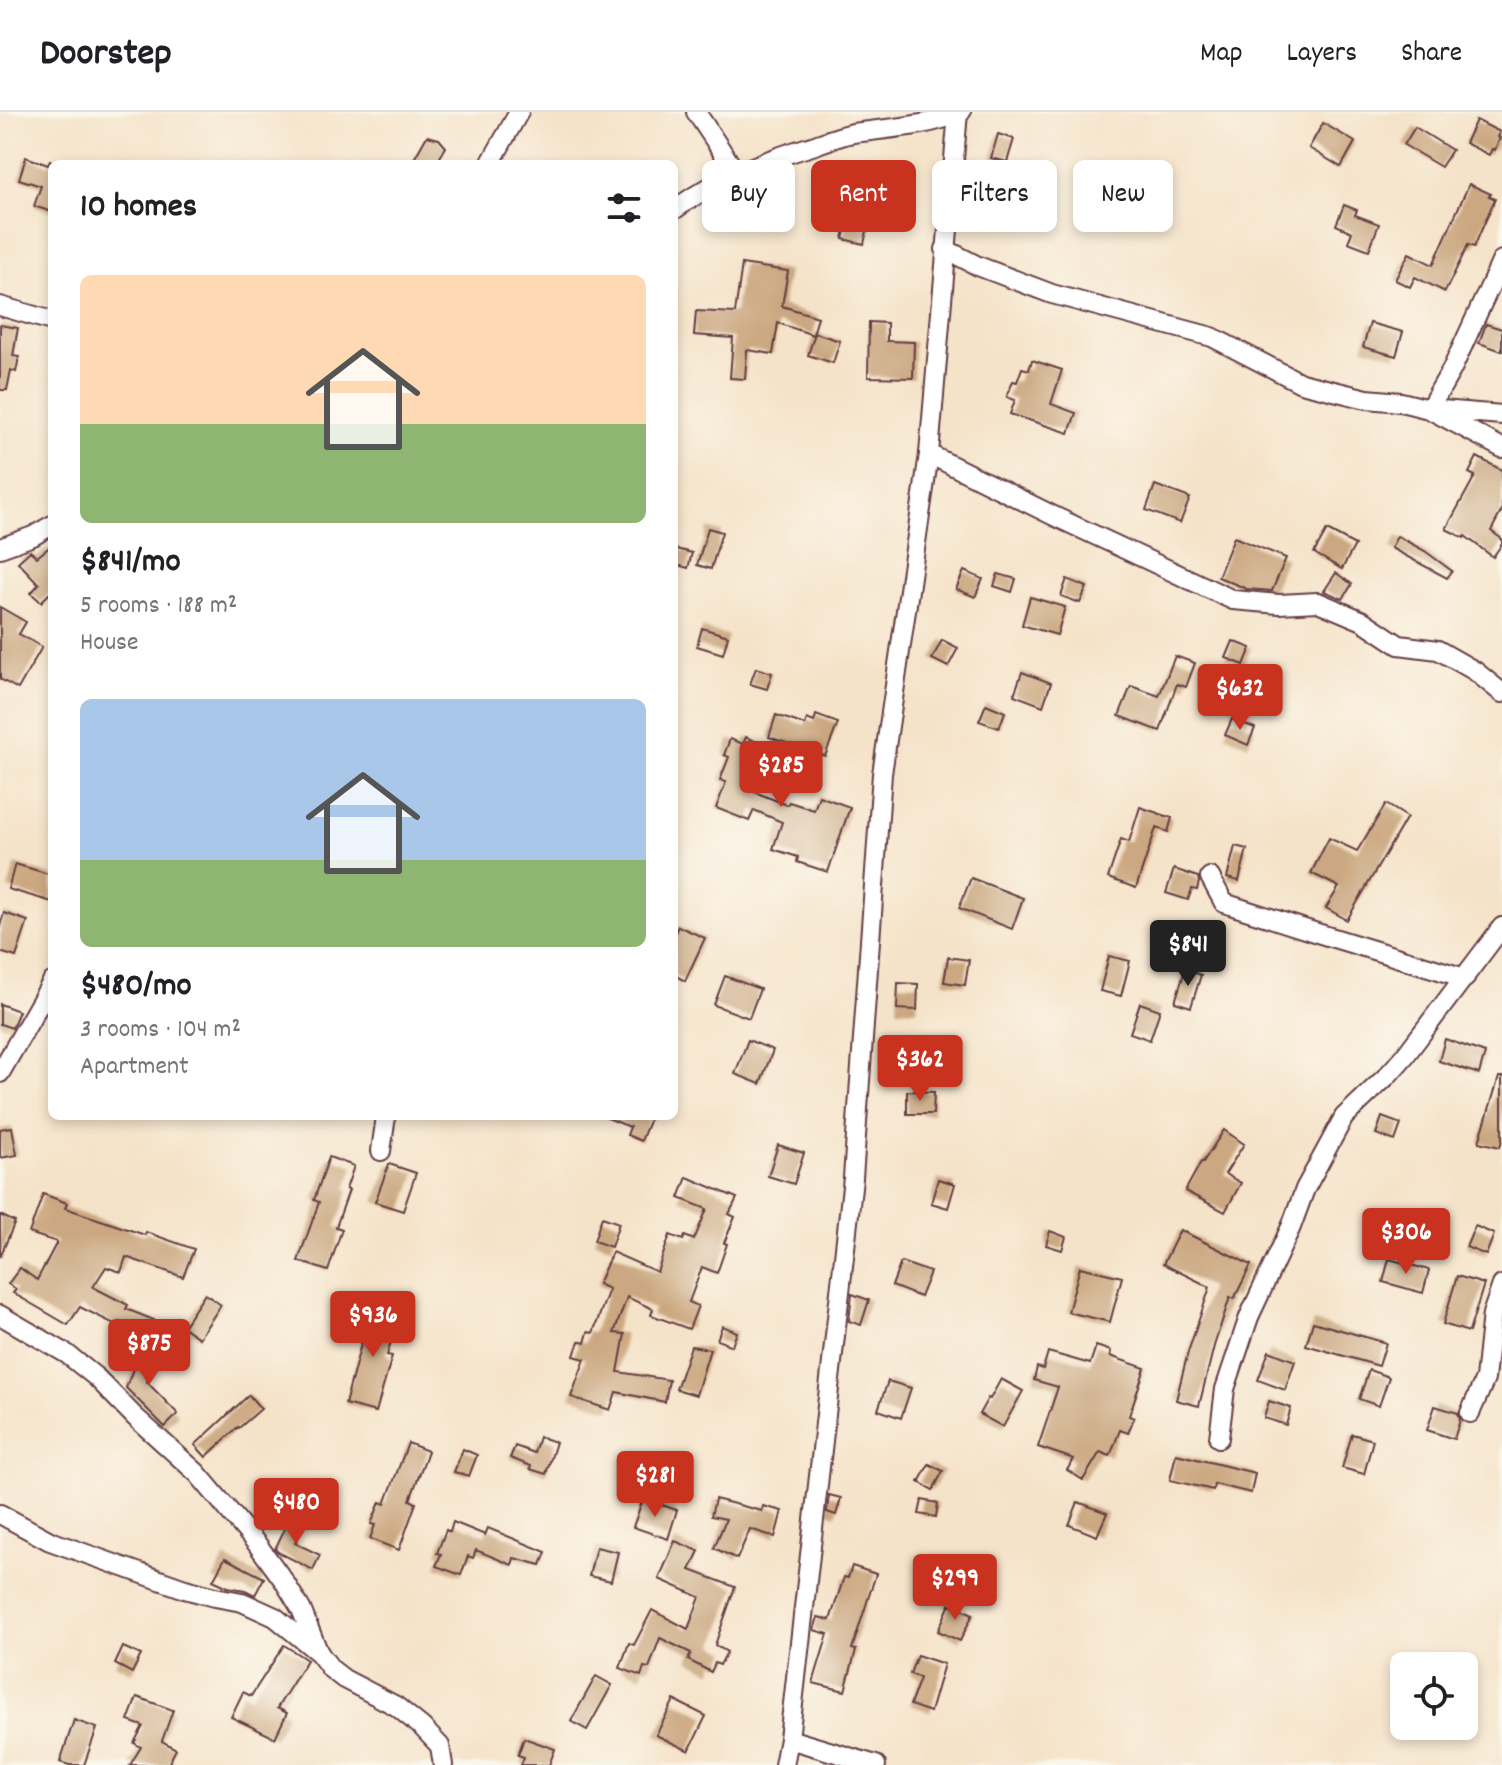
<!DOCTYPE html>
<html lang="en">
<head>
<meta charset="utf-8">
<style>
	:root { --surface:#fff; --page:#f2f2f2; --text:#202124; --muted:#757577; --line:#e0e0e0; --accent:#c8321e }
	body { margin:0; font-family:Dekko,sans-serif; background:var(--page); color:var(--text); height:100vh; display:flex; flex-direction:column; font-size:30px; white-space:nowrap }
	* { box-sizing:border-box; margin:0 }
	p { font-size:26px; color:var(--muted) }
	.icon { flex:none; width:44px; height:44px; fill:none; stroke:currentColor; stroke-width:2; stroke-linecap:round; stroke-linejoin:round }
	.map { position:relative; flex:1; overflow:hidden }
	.drawer { position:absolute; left:48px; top:48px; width:630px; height:960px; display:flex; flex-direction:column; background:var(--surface); border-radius:12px; box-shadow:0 4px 12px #0003 }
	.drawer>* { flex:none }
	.banner { position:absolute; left:702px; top:48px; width:680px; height:72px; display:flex; gap:16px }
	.tools { position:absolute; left:1390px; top:1540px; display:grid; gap:16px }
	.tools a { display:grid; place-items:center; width:88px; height:88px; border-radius:12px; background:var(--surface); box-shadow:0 4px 12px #0003; font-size:40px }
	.price { position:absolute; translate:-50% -68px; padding:0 18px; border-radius:8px; background:var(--accent); color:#fff; font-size:26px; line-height:52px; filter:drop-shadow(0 2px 4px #0008) }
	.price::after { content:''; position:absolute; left:50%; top:48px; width:24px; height:18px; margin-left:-12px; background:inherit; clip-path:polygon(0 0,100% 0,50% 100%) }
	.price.current { background:#222; color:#fff }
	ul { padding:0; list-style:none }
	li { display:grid; align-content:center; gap:16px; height:424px; padding:0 32px }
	li span { display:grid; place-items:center; height:248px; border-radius:12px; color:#555 }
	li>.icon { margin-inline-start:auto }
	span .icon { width:144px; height:144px; fill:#fffc; stroke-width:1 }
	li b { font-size:34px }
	h2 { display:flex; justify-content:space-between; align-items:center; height:96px; padding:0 32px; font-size:34px }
	.tag { padding:0 28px; border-radius:12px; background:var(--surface); box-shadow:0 4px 12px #0003; font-size:28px; line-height:72px }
	.tag.current { background:var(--accent); color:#fff }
	header { display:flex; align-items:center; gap:48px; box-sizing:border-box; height:112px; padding:0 40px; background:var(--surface); border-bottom:2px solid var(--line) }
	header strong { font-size:38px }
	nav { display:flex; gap:44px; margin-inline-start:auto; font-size:28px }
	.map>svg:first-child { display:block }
	.building { fill:#cba881 }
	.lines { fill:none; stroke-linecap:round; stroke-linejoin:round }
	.street-casing { stroke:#643c43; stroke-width:22 }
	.street { stroke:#fff; stroke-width:18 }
</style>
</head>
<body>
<header>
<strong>Doorstep</strong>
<nav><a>Map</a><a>Layers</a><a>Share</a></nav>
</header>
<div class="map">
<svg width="1502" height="1653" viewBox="0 0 1502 1653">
	<rect width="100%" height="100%" fill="#fbf7ec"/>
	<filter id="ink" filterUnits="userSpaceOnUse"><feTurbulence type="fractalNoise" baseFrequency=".0125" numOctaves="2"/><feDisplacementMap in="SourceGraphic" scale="16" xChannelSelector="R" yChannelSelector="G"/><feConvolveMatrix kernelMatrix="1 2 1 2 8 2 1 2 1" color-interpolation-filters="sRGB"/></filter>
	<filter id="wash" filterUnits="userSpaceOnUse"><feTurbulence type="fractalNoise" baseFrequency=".006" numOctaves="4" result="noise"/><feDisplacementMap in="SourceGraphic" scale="32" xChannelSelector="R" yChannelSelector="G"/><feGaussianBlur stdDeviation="1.8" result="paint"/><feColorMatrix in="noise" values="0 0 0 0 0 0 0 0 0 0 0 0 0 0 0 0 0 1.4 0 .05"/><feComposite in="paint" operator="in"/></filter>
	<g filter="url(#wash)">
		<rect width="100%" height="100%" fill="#f5e3c9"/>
		<g id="blocks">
			<!-- building -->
			<g class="building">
				<polygon points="1476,8 1500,20 1498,25 1500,26 1495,38 1492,37 1489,43 1465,31"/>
				<polygon points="1323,11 1355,30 1341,55 1309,36"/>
				<polygon points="1415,15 1452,38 1441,55 1404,33"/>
				<polygon points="998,22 1014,27 1007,50 991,46"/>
				<polygon points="427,24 439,27 446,35 436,52 428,52 414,47"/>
				<polygon points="26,45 48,53 50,49 52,49 52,100 34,94 41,74 19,67"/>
				<polygon points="1469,72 1491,82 1489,84 1495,87 1474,135 1468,133 1445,180 1415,165 1410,175 1395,168 1409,141 1433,153"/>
				<polygon points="1344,93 1357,98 1355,103 1379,112 1369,138 1348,130 1352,120 1336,113"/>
				<polygon points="847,109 868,114 864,132 843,127"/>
				<polygon points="742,152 788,159 782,194 818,205 813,223 778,211 773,242 747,238 745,267 730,266 733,226 694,223 696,199 735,201"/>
				<polygon points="869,210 887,211 887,229 914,230 913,266 868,265"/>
				<polygon points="1370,211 1403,220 1396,244 1363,235"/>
				<polygon points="1486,212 1502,217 1502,239 1479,231"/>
				<polygon points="0,213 18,216 13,244 19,245 16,260 11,258 7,278 0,278"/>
				<polygon points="815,221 840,229 833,251 808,243"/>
				<polygon points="1032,248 1062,258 1051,292 1076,301 1069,321 1010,302 1015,288 1007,285 1013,269 1017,270 1022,256 1029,258"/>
				<polygon points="1477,345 1502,358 1502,398 1491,419 1502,427 1502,432 1493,445 1465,424 1464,426 1446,417 1475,364 1469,361"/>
				<polygon points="1155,373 1190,386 1180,411 1146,398"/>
				<polygon points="708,416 722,420 711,457 697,453"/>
				<polygon points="1327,418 1355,433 1342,457 1314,441"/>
				<polygon points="1397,424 1425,439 1452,459 1447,466 1391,436"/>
				<polygon points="1234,425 1286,446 1272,479 1247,477 1218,465"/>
				<polygon points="52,433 52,485 49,482 41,490 31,481 39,472 18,450 30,439 37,445"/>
				<polygon points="676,437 692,441 688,456 674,452"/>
				<polygon points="964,459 983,467 975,485 956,477"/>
				<polygon points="1336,461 1352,472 1343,487 1324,479"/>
				<polygon points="998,462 1016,467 1012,480 994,474"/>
				<polygon points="1067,467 1087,475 1080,491 1061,484"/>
				<polygon points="1030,485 1065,495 1057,523 1022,513"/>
				<polygon points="0,495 26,510 19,522 42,535 18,577 0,567"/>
				<polygon points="702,516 728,524 723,542 697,534"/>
				<polygon points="942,528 958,536 948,555 932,547"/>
				<polygon points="1233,529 1251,536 1244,553 1226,546"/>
				<polygon points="1175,544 1195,551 1186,575 1177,572 1160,619 1119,604 1131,574 1159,584"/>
				<polygon points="756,556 772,561 767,577 750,572"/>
				<polygon points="1022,560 1051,571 1043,594 1014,583"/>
				<polygon points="986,592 1005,600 999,616 979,609"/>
				<polygon points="776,603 805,613 807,607 814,610 816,603 838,611 825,644 769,625"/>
				<polygon points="1232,607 1255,616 1248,633 1225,623"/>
				<polygon points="746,625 770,636 752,679 787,693 789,690 814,698 819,684 850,695 828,760 797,750 798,745 773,737 782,710 754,698 749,709 716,696 726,670 720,668 729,645 724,643 730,627 743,632"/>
				<polygon points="1386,692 1407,705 1347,808 1326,796 1339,775 1311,761 1329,726 1357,739"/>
				<polygon points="1140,695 1172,706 1168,720 1157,716 1155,719 1136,776 1108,766 1121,727 1129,730"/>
				<polygon points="1235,734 1247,737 1239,769 1227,766"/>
				<polygon points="15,752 52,763 52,790 8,777"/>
				<polygon points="1174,757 1198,765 1199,770 1197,778 1192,777 1188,788 1166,781"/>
				<polygon points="971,766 1023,786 1012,817 959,796"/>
				<polygon points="4,801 28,809 16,845 0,840 0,814"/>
				<polygon points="678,814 705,826 685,869 674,863 674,823"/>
				<polygon points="1109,844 1130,849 1121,884 1100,879"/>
				<polygon points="948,845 969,848 965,873 944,870"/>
				<polygon points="1185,858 1201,863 1191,895 1175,890"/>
				<polygon points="725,864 760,877 749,906 714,893"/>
				<polygon points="898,871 918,872 917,898 897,897"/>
				<polygon points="1140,891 1160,898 1150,928 1130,921"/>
				<polygon points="0,892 19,899 12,916 0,912"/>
				<polygon points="1445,927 1485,941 1479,962 1439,949"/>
				<polygon points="748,928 773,938 760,972 735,962"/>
				<polygon points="1499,965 1502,965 1502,1028 1500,1035 1479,1030"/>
				<polygon points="907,979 934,980 933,1002 907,1002"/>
				<polygon points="605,1004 651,1004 641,1029 627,1023 630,1015 605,1005"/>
				<polygon points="1382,1005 1401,1012 1395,1029 1376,1022"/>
				<polygon points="12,1015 17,1043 0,1046 0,1017"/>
				<polygon points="1224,1018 1244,1032 1225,1062 1241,1071 1225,1100 1185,1079 1201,1050 1203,1050"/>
				<polygon points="778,1033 804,1041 794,1072 768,1064"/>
				<polygon points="329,1045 354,1054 346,1077 349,1078 336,1115 342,1117 328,1159 298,1149 319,1090 314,1088"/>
				<polygon points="389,1052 416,1061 403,1099 375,1090"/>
				<polygon points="687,1065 737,1086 729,1102 735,1105 724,1131 727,1132 717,1161 702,1155 689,1190 698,1194 689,1217 651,1203 653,1197 627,1185 614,1221 625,1222 618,1260 669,1268 665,1290 616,1280 610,1298 571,1285 585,1247 574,1244 579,1229 585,1231 588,1220 593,1221 609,1177 598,1172 612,1140 657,1160 670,1123 683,1128 685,1124 694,1128 707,1097 679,1086"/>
				<polygon points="938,1067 955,1072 948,1096 931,1091"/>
				<polygon points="43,1082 67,1091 65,1096 145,1123 146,1120 194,1137 183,1165 126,1145 121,1160 106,1155 93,1175 128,1193 126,1197 154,1208 149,1221 120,1210 118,1214 80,1195 68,1213 13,1181 16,1177 8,1172 20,1156 37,1168 57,1130 29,1121"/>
				<polygon points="0,1103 15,1110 0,1145"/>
				<polygon points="602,1105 619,1111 611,1135 594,1129"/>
				<polygon points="1475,1114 1494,1122 1486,1143 1466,1135"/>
				<polygon points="1180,1118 1251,1153 1234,1187 1230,1185 1214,1234 1199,1294 1176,1288 1188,1240 1210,1175 1163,1152"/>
				<polygon points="1050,1119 1066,1125 1062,1138 1046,1133"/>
				<polygon points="1389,1147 1429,1158 1423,1181 1383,1170"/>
				<polygon points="901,1150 930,1160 920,1185 892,1174"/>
				<polygon points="1080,1155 1122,1165 1110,1210 1068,1200"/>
				<polygon points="1457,1164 1484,1172 1469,1220 1443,1212"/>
				<polygon points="205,1182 221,1193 199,1226 183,1215"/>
				<polygon points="852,1182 869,1188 861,1213 849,1209"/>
				<polygon points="372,1191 400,1199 387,1243 392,1244 376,1300 345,1292"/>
				<polygon points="1313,1210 1386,1231 1379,1254 1306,1233"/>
				<polygon points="722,1214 737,1220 732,1234 717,1228"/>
				<polygon points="142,1232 158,1237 146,1269 178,1302 165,1315 126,1276"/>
				<polygon points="691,1234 710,1237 696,1283 676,1277"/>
				<polygon points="1096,1234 1111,1239 1110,1244 1145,1256 1129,1304 1134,1306 1128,1321 1120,1318 1110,1344 1100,1340 1083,1368 1067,1358 1074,1347 1038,1335 1058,1275 1034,1268 1037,1255 1043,1257 1048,1240 1090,1252"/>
				<polygon points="1269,1239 1295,1249 1285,1278 1258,1268"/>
				<polygon points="1369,1258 1389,1265 1379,1294 1359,1287"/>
				<polygon points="1001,1267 1023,1279 1003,1315 979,1302 988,1286 990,1287"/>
				<polygon points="888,1269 911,1276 901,1306 878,1298"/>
				<polygon points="249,1283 261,1297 239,1316 238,1315 206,1345 195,1333"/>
				<polygon points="1269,1289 1291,1296 1286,1313 1264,1306"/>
				<polygon points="1435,1294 1458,1301 1460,1308 1454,1327 1427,1318"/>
				<polygon points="1352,1322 1373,1328 1364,1362 1342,1356"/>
				<polygon points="539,1325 556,1330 546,1362 530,1357 531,1354 510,1346 515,1334 534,1341"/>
				<polygon points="408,1331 428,1339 410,1388 416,1391 399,1438 370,1427 375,1413 371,1412 380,1390 385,1392"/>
				<polygon points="463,1337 477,1343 469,1364 454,1360"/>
				<polygon points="1176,1342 1255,1361 1251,1381 1214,1372 1213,1378 1170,1368"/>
				<polygon points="929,1352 943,1359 933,1378 919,1370"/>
				<polygon points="829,1383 841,1386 836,1403 827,1400"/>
				<polygon points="643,1387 677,1398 668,1427 633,1415"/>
				<polygon points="715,1387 762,1399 763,1394 782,1399 775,1425 750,1417 737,1447 714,1436 726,1407 711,1404"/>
				<polygon points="922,1388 938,1391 936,1405 919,1402"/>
				<polygon points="1078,1390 1107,1401 1097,1424 1069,1413"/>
				<polygon points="290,1406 303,1413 295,1431 320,1443 313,1458 278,1440 275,1437"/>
				<polygon points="453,1410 485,1423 488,1416 546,1440 541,1453 514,1446 512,1453 476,1438 473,1446 468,1444 461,1463 436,1454 441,1442 437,1441 446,1418 450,1420"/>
				<polygon points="675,1429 699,1439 690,1458 735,1475 715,1533 727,1540 720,1553 715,1551 711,1560 688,1548 691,1541 660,1526 649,1556 644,1555 641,1564 620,1556 629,1531 634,1533 652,1498 688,1517 700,1485 659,1467"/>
				<polygon points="596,1435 618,1440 611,1469 589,1464"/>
				<polygon points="225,1446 264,1466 255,1483 245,1478 228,1475 213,1468"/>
				<polygon points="852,1454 876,1462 852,1537 856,1538 845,1579 813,1571 828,1522 814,1518 818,1505 830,1508 844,1465 848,1466"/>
				<polygon points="950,1492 973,1502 960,1529 938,1519"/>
				<polygon points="284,1533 307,1548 277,1596 287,1601 275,1626 231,1605 243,1580 251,1584"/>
				<polygon points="123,1535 141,1543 132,1561 115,1552"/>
				<polygon points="917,1543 944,1552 930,1600 910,1593 920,1566 910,1562"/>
				<polygon points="596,1564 612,1573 587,1618 571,1609"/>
				<polygon points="137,1585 173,1598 162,1629 176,1637 168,1653 130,1653 141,1635 134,1631 143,1614 128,1609"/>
				<polygon points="674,1588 706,1604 689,1639 656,1623"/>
				<polygon points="74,1608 97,1616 84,1653 69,1653 60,1650"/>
				<polygon points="524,1626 555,1637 549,1653 521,1653 524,1645 518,1643"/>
			</g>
		</g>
	</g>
	<g filter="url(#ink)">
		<use href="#blocks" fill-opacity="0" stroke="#643c43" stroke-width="2"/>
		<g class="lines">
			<!-- street casing -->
			<g class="street-casing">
				<g id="street">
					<polyline points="696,0 737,62"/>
					<polyline points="490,52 519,0"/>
					<path d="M 674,98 C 714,68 765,48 812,34 C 826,29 839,24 853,21 C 889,16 928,15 961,0"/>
					<polyline points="945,137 978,154 1052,182 1212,225 1301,271 1367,287 1401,290 1429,297 1502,303"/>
					<polyline points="1502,148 1452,257 1429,297 1502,336"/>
					<polyline points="0,194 52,209"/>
					<polyline points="929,342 1056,405 1233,488 1279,492 1318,490 1363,509 1399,533 1438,538 1475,559 1502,581"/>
					<polyline points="0,436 33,424 52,413"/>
					<polyline points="1210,765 1224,791 1314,820 1465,866"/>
					<polyline points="0,961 52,870"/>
					<polyline points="381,1039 386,1004"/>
					<polyline points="0,1203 67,1242 97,1266 135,1305 197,1361 257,1432 284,1469 301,1497 318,1539"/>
					<polyline points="1470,1301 1485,1267 1492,1202 1502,1173"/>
					<polyline points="1219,1326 1225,1277 1249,1205 1291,1115 1305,1077 1344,1005 1387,964 1404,945 1502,815"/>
					<polyline points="0,1402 50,1429 185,1477 215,1485 242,1490 275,1505 319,1541 331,1557 344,1567 396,1594 422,1615 440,1634 443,1653"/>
					<polyline points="789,1627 876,1653"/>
					<polyline points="784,1653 789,1627 853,1066 882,662 929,342 958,0"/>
				</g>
			</g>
			<!-- street -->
			<use href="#street" class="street"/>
		</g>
	</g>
</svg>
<div class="tools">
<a><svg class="icon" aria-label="locate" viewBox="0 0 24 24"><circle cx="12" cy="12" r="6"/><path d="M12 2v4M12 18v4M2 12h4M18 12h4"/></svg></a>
</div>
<b class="price" style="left:1240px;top:620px">$632</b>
<b class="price" style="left:781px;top:697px">$285</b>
<b class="price current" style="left:1188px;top:876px">$841</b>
<b class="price" style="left:920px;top:991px">$362</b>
<b class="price" style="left:1406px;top:1164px">$306</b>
<b class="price" style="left:373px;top:1247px">$936</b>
<b class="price" style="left:149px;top:1275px">$875</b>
<b class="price" style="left:655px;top:1407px">$281</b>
<b class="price" style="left:296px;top:1434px">$480</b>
<b class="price" style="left:955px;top:1510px">$299</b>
<div class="banner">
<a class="tag">Buy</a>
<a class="tag current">Rent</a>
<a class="tag">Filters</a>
<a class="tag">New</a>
</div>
<section class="drawer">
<h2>10 homes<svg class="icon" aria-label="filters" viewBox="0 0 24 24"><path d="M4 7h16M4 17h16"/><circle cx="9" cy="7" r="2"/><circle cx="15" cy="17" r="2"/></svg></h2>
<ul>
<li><span style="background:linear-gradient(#ffd9b3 60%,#8fb573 0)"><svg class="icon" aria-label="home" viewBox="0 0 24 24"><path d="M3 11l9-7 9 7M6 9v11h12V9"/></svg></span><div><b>$841/mo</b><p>5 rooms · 188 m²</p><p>House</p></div></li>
<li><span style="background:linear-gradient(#a9c7e8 65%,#8fb573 0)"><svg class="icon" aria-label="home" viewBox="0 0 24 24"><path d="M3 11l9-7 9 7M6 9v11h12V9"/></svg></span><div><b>$480/mo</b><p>3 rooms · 104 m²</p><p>Apartment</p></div></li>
</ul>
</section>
</div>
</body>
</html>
